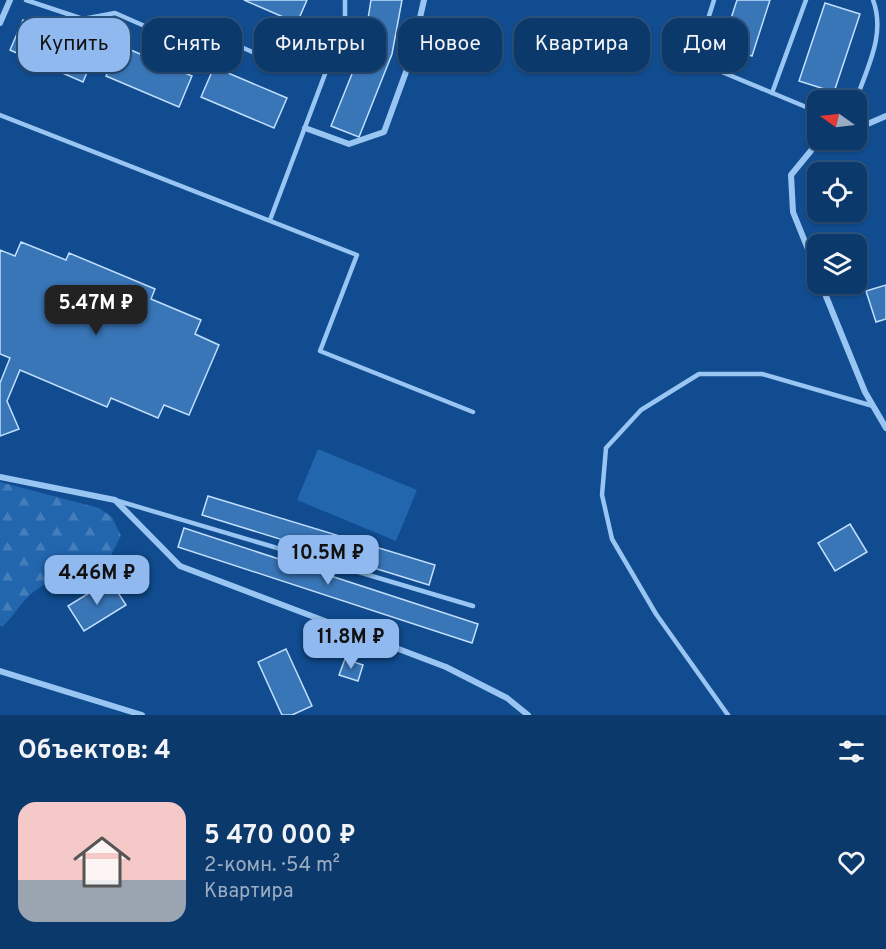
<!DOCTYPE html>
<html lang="ru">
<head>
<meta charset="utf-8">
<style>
	:root { --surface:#0c396b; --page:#154071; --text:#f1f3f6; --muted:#9aacc1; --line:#2c537e; --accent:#90b9f0 }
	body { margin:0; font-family:Overpass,sans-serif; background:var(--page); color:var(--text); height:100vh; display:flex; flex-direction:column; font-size:22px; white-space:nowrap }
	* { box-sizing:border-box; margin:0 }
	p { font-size:20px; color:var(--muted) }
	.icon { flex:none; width:33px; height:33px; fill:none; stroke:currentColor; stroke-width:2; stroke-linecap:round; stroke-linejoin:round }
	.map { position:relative; height:715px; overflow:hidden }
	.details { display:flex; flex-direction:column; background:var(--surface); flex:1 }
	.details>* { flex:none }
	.top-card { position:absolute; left:18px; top:18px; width:850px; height:54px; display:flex; gap:12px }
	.needle { width:39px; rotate:284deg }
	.fabs { position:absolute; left:807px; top:90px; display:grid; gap:12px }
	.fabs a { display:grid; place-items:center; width:60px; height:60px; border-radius:12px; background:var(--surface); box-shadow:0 2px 4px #0004,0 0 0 2px var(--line); font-size:30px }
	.price { position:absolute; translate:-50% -51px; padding:0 14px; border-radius:12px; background:var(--accent); color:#111; font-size:20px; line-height:39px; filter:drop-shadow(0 2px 3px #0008) }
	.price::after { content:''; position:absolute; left:50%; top:36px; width:18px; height:14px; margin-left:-9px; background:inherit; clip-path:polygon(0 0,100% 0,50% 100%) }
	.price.selected { background:#222; color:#fff }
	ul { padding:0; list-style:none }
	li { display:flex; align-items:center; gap:18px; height:150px; padding:0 18px }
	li+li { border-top:2px solid var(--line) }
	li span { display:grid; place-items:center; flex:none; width:168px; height:120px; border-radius:18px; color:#555 }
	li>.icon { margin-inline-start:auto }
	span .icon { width:72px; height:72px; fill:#fffc; stroke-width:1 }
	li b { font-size:26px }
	h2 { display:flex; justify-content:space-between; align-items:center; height:72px; padding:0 18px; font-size:26px }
	.chip { padding:0 21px; border-radius:18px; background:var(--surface); box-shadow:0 2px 4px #0004,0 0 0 2px var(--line); font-size:21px; line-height:54px }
	.chip.selected { background:var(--accent); color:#111 }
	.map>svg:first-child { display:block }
	.forest { fill:url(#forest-firs) }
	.garden { fill:#2266ae }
	.building { fill:#3976b8; stroke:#c1defd; stroke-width:1.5 }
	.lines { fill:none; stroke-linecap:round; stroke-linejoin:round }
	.service { stroke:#99c5f3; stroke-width:4.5 }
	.minor { stroke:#99c5f3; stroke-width:6 }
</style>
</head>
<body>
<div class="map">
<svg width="886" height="715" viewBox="0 0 886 715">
	<defs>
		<pattern id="forest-firs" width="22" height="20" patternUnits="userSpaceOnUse" patternTransform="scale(1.5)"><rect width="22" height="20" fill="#2266ae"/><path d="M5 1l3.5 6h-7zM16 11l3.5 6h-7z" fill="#437dba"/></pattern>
	</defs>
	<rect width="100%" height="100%" fill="#104c8f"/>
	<!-- forest -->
	<path class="forest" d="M 0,482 L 99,508 L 112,517 L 121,536 L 111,555 C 93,560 38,584 27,598 C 18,607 12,618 2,627 L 0,625 Z"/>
	<!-- garden -->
	<polygon class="garden" points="318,449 417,490 396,541 297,500"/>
	<!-- building -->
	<g class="building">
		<polygon points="244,0 307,0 297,23"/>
		<polygon points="371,0 402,0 392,54 359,137 331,126 364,44"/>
		<polygon points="737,0 770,0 752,56 722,46"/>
		<polygon points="825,3 860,14 834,92 799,81"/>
		<polygon points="23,20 96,51 83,82 10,50"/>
		<polygon points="119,45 192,76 179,107 106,76"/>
		<polygon points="214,67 287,98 274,128 201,97"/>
		<polygon points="21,242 66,260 69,253 155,289 151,299 201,320 195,334 219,345 189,415 164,405 158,418 111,398 107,407 20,370 7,401 19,429 0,436 0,383 10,358 0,354 0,250 15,256"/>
		<polygon points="886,285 886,319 876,322 866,291"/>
		<polygon points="208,496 435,565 429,585 202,515"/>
		<polygon points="850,524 867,552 835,571 818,543"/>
		<polygon points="184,528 478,624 472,643 178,547"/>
		<polygon points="110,580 126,605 84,631 68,606"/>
		<polygon points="286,649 312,706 292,715 282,715 258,662"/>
		<polygon points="345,659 363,665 358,681 339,675"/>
	</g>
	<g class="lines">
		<!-- service -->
		<g class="service">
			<polyline points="26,0 83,19 115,13 181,42 219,37 279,64"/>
			<polyline points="714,0 702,38 722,72 818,112"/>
			<polyline points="772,93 806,0"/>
			<path d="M 856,100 C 867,68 886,34 873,0"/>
			<polyline points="0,115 357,255 320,351 473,412"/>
			<polyline points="270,220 345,21 345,0"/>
			<polyline points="115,500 473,606"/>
			<polyline points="728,715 656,614 612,539 602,495 606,448 641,410 699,374 762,374 873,406"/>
		</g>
		<!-- minor -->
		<g class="minor">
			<polyline points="0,23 10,0"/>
			<polyline points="305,128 349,144 384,132 410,61 424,0"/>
			<polyline points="856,129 886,116"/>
			<polyline points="818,274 793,212 791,175 814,147 832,140"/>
			<polyline points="821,284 865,392 886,428"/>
			<polyline points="0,477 115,500 180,566 446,667 507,698 528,715"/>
			<polyline points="0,671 142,715"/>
		</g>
	</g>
</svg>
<div class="fabs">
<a><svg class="needle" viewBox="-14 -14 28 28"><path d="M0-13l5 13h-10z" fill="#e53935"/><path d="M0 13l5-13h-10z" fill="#9aacc1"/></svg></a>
<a><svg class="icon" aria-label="locate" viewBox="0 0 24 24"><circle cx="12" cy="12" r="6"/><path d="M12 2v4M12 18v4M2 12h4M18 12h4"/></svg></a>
<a><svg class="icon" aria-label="layers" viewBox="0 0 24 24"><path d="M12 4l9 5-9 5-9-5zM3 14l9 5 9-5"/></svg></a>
</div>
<b class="price selected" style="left:96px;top:336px">5.47M ₽</b>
<b class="price" style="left:328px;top:586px">10.5M ₽</b>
<b class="price" style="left:97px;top:606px">4.46M ₽</b>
<b class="price" style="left:351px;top:670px">11.8M ₽</b>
<div class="top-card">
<a class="chip selected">Купить</a>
<a class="chip">Снять</a>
<a class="chip">Фильтры</a>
<a class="chip">Новое</a>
<a class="chip">Квартира</a>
<a class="chip">Дом</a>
</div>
</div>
<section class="details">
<h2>Объектов: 4<svg class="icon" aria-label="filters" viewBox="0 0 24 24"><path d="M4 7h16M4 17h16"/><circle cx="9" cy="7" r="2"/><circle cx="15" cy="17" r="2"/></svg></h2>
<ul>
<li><span style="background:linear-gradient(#f6c9c9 65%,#9aa5b1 0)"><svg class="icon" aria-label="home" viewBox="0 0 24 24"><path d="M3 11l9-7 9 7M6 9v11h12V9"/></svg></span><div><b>5 470 000 ₽</b><p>2-комн. · 54 m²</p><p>Квартира</p></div><svg class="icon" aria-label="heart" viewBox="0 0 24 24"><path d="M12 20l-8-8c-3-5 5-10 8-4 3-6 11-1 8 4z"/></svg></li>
</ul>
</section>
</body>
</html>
